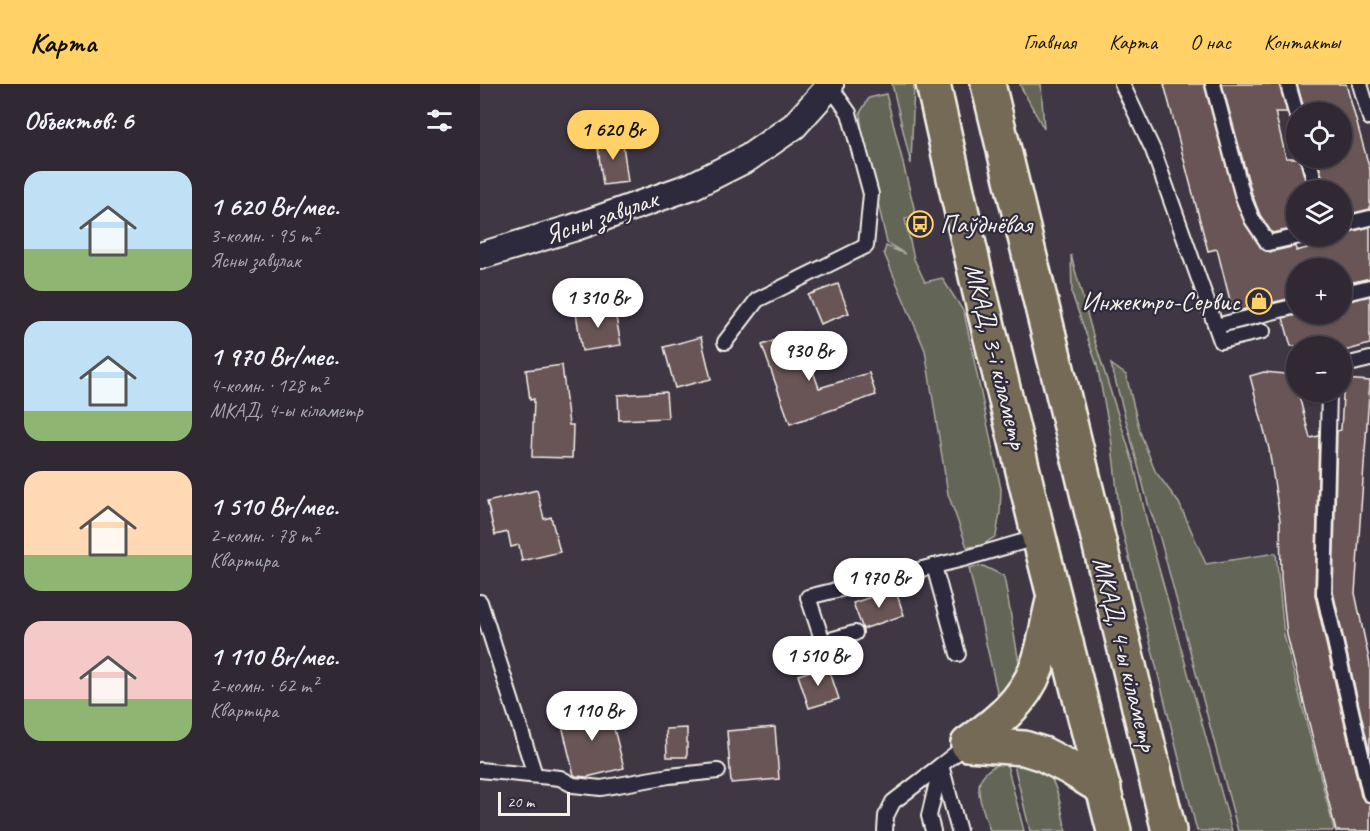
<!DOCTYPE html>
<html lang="ru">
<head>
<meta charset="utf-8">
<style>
	:root { --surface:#302934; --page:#38313c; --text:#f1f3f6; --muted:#a8a6ac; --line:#4b454f; --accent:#ffd166 }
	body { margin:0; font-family:Caveat,sans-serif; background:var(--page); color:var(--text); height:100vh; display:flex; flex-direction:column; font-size:22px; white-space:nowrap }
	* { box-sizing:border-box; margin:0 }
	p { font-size:20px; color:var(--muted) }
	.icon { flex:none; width:33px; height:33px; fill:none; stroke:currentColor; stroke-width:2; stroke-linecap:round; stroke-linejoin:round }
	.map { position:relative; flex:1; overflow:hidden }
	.sheet { display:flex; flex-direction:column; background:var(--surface); width:480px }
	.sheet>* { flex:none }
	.tools { position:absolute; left:806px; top:18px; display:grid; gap:12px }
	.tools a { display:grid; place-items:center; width:66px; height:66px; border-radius:50%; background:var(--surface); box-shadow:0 2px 4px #0004,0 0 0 2px var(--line); font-size:30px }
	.scale { position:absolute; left:18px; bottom:15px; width:72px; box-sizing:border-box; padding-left:6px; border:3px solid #f4f1e8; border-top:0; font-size:16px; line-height:21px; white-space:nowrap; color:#f4f1e8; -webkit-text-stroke:4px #2f2a3d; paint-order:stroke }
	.price { position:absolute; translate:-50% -51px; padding:0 14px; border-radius:21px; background:#fff; color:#222; font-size:20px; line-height:39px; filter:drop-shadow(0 2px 3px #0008) }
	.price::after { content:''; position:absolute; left:50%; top:36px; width:18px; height:14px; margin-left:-9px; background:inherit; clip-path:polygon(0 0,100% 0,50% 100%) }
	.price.active { background:var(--accent); color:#111 }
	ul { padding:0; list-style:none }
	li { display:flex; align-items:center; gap:18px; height:150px; padding:0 24px }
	li span { display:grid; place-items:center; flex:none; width:168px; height:120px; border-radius:18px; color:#555 }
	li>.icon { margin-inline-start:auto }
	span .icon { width:72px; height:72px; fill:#fffc; stroke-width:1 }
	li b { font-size:26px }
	h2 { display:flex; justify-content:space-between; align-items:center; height:72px; padding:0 24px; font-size:26px }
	header { display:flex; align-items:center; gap:36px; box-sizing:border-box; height:84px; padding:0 30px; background:var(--accent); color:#111 }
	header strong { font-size:28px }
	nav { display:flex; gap:33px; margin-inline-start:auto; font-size:21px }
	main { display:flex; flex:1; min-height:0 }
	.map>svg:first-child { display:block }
	.green { fill:#646557; stroke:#acaba0; stroke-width:1.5 }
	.building { fill:#695557; stroke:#f4f1e8; stroke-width:1.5 }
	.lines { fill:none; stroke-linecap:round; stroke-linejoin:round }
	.service-casing { stroke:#f4f1e8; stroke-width:18 }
	.minor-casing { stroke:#f4f1e8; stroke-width:30 }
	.trunk-casing { stroke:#f4f1e8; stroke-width:38 }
	.service { stroke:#2f2a3d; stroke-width:14 }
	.minor { stroke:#2f2a3d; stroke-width:26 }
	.trunk { stroke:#756a55; stroke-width:33 }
	.labels { text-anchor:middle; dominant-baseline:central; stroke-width:4.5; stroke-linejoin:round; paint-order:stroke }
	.street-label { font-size:26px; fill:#f4f1e8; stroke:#2f2a3d }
	.poi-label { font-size:26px; fill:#f4f1e8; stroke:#2f2a3d; text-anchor:start }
</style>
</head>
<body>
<header>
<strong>Карта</strong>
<nav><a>Главная</a><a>Карта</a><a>О нас</a><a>Контакты</a></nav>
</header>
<main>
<section class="sheet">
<h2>Объектов: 6<svg class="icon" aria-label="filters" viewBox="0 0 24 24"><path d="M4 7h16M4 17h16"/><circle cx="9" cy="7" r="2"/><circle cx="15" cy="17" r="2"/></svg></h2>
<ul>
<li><span style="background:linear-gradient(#bfe0f5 65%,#8fb573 0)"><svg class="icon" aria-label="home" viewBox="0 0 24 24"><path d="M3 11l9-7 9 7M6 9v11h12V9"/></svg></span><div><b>1 620 Br/мес.</b><p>3-комн. · 95 m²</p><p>Ясны завулак</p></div></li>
<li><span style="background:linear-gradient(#bfe0f5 75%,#8fb573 0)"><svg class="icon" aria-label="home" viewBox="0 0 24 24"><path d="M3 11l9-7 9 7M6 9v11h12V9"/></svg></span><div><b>1 970 Br/мес.</b><p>4-комн. · 128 m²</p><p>МКАД, 4-ы кіламетр</p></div></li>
<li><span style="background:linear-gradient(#ffd9b3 70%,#8fb573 0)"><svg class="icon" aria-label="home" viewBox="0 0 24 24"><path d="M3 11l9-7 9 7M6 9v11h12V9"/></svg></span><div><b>1 510 Br/мес.</b><p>2-комн. · 78 m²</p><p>Квартира</p></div></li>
<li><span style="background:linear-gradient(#f6c9c9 65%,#8fb573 0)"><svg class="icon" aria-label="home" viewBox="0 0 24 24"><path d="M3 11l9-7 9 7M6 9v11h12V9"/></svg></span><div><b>1 110 Br/мес.</b><p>2-комн. · 62 m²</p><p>Квартира</p></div></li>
</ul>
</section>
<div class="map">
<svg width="890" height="747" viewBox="0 0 890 747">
	<rect width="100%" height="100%" fill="#403745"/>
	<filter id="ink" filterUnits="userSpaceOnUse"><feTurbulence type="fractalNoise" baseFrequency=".0167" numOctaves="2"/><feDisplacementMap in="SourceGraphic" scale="12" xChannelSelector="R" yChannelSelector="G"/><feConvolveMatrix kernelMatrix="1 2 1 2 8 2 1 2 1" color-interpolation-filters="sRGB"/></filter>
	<g filter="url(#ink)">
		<!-- green -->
		<g class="green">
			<polygon points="412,0 434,0 431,80"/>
			<polygon points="540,0 561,0 564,45 540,1"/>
			<polygon points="406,10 436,132 425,135 434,175 445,198 462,194 484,228 521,405 520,429 516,452 501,462 487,463 468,410 445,266 404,169 406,162 425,170 407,159 382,47 380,29 389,14"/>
			<polygon points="591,171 614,255 654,381 671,456 752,747 717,747 641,441 631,353 617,281 592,210"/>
			<polygon points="631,280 646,291 660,348 675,387 699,419 726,480 796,469 804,551 854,745 852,747 758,747 680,454 669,423"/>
			<polygon points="503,482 524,492 541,590 521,625 489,484"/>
			<path d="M 526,677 L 544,747 L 510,747 C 500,714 485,691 526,677 Z"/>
			<path d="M 533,677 C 541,679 555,679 562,684 C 578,694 582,730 586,747 L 550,747 Z"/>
		</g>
		<!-- building -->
		<g class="building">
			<polygon points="684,0 724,0 755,116 765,140 781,164 790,168 816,162 816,167 861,155 861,150 890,143 890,194 861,201 861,184 816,184 816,213 753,228 737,165 728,167"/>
			<polygon points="742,0 799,0 807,28 795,28 806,74 819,74 828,106 816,106 816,144 792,149 780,131 772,110"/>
			<polygon points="817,0 866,0 890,86 890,125 861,132 861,106 846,106 837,74 861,74 861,28 825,28"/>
			<polygon points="142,53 148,98 123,101 117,57"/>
			<polygon points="358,200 369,229 340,240 328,211"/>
			<polygon points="890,212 890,260 861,268 861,262 811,262 803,234 821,230 861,230 861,219"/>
			<polygon points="134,222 141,261 102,267 96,229"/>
			<polygon points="319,248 339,304 389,289 396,311 310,340 282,261"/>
			<polygon points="221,253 231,295 195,304 184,263"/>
			<polygon points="82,281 89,341 93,341 92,374 52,373 54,315 50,316 46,286"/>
			<polygon points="784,288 816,291 816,308 818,308 830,354 839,352 835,511 881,712 884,717 890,719 890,747 856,747 807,551 801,494 800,436 789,365 770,292"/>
			<polygon points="864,295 890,297 875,509 890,580 890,670 853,508 857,347 861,346"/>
			<polygon points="186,308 188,334 139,336 138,311"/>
			<polygon points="57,406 64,435 71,433 80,468 42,477 39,461 31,463 28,448 15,451 7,418"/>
			<polygon points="415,505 424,531 383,545 373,519"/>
			<polygon points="348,582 359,615 329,624 318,591"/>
			<polygon points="128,621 144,684 107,693 96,692 94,691 80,633"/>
			<polygon points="295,643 299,695 251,699 247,647"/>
			<polygon points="207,644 207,673 187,673 186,645"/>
		</g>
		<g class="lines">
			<!-- service casing -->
			<g class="service-casing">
				<g id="service">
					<polyline points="642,0 673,66 741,257 783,247"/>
					<polyline points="733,0 763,113 772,135 788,159 820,152"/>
					<polyline points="808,0 816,29"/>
					<polyline points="880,0 890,34"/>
					<polyline points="828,74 837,106"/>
					<polyline points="861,141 890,134"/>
					<polyline points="861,210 890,203"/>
					<polyline points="736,242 816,222"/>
					<polyline points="245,258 277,216 386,162 391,110 369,29 350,2"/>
					<polyline points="861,282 890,275"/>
					<polyline points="849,308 844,509 890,710"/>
					<polyline points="454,482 478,570"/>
					<polyline points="0,518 55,691"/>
					<polyline points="375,549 343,558 328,513 483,475 559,453"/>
					<polyline points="0,686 80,694 93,701 121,704 189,692 238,687"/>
					<polyline points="405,747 406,732 413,718 461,681 479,747"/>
					<polyline points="453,747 449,732 461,681 488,660"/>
				</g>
			</g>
			<!-- minor casing -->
			<g class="minor-casing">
				<polyline id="minor" points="0,172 93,144 212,102 268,74 314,42 350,2 350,0"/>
			</g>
			<!-- trunk casing -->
			<g class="trunk-casing">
				<g id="trunk">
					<polyline points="453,0 496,192 559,453 634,747"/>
					<polyline points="508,0 689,747"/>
					<path d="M 488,660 C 515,640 544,618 556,585 C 565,564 567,539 573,517"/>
					<polyline points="488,660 544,664 563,670 590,684 624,705"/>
				</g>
			</g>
			<!-- service -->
			<use href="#service" class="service"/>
			<!-- minor -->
			<use href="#minor" class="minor"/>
			<!-- trunk -->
			<use href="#trunk" class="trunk"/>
		</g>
	</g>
	<!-- icons -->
	<defs>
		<g id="bus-ring" transform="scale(1.35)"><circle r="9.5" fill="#2f2a3d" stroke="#ffd166" stroke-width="1.5"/><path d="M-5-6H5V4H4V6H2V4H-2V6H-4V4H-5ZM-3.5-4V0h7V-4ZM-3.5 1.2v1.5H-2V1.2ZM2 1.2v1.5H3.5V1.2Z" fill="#ffd166"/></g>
		<g id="shop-ring" transform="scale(1.35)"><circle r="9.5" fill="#2f2a3d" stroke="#ffd166" stroke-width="1.5"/><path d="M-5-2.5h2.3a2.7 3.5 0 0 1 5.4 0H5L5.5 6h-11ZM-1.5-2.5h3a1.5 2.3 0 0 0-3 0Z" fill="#ffd166"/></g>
	</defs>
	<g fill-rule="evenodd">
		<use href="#bus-ring" x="440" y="140"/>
		<use href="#shop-ring" x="779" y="217"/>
	</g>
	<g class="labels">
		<!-- street labels -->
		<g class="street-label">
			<text transform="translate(121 133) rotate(-19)">Ясны завулак</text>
			<text transform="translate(516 272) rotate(76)">МКАД, 3-і кіламетр</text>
			<text transform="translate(645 570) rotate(76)">МКАД, 4-ы кіламетр</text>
		</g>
		<!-- poi labels -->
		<g class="poi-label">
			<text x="460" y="140">Паўднёвая</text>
			<text x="760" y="217" text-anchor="end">Инжектро-Сервис</text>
		</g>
	</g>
</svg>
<div class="tools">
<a><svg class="icon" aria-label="locate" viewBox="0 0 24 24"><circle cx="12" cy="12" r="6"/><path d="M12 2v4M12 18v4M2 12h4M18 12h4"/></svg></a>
<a><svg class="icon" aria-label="layers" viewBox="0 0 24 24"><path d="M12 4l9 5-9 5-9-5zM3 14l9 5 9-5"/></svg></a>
<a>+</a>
<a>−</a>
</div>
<div class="scale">20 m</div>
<b class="price active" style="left:133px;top:77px">1 620 Br</b>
<b class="price" style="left:118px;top:245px">1 310 Br</b>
<b class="price" style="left:329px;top:298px">930 Br</b>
<b class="price" style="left:399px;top:525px">1 970 Br</b>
<b class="price" style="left:338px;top:603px">1 510 Br</b>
<b class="price" style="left:112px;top:658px">1 110 Br</b>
</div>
</main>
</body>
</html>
